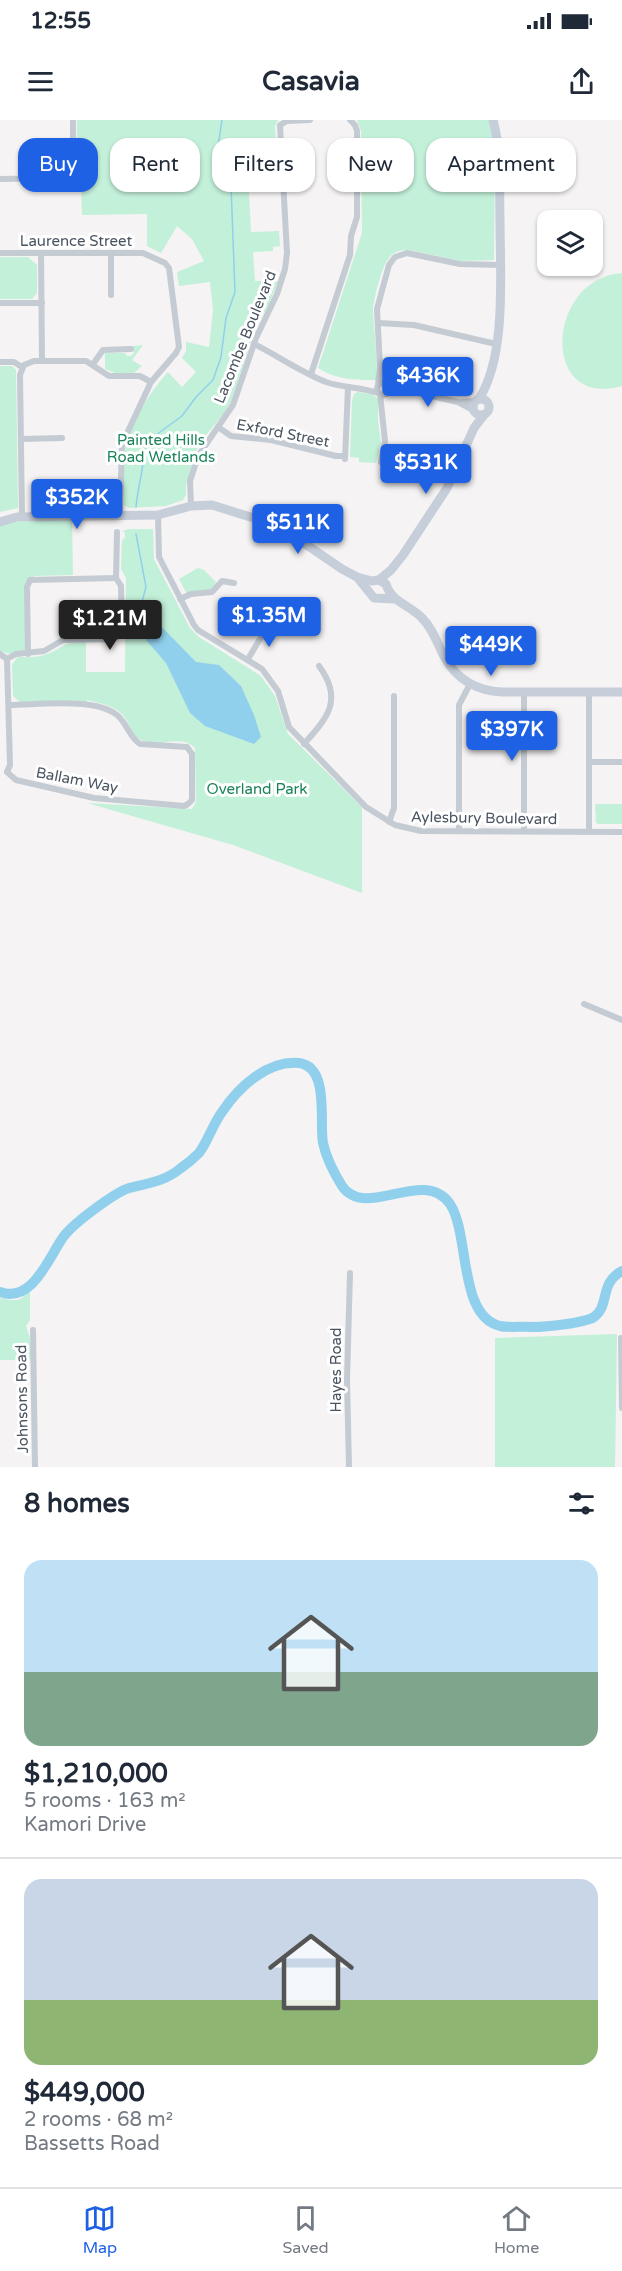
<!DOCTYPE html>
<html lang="en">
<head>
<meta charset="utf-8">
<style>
	:root { --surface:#fff; --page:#f6f6f7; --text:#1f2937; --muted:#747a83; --line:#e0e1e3; --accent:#1e61e4 }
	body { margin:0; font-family:"Varela Round",sans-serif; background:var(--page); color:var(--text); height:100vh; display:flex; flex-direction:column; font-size:22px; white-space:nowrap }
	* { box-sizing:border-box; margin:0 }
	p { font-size:20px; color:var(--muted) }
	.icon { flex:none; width:33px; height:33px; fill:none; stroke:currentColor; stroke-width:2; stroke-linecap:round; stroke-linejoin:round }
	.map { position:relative; height:1347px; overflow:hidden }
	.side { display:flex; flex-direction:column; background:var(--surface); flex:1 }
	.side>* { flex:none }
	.banner { position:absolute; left:18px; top:18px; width:586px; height:54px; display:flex; gap:12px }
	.buttons { position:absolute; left:537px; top:90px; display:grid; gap:12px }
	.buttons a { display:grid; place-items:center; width:66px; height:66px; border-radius:12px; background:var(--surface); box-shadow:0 2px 4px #0004; font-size:30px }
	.price { position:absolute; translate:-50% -51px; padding:0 14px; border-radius:6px; background:var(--accent); color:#fff; font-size:20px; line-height:39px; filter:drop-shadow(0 2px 3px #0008) }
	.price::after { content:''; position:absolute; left:50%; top:36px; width:18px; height:14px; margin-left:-9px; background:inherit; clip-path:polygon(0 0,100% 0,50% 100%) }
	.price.selected { background:#222; color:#fff }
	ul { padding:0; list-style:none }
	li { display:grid; align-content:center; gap:12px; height:318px; padding:0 24px }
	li+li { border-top:2px solid var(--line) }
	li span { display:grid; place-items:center; height:186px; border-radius:18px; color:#555 }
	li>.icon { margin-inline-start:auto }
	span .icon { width:108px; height:108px; fill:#fffc; stroke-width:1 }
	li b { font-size:26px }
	h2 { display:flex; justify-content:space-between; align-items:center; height:72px; padding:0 24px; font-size:26px }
	.chip { padding:0 21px; border-radius:18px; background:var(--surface); box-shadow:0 2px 4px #0004; font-size:21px; line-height:54px }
	.chip.selected { background:var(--accent); color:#fff }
	.status { display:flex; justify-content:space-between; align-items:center; height:42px; padding:0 30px; background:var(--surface); direction:ltr }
	.status svg { height:16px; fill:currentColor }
	header { display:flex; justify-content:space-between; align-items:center; height:78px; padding:0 24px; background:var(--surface); font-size:27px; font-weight:700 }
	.tab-bar { display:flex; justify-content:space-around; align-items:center; height:84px; border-top:2px solid var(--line); background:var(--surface); font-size:16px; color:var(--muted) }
	.tab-bar a { display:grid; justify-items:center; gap:3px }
	.tab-bar .selected { color:var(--accent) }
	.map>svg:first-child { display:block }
	.green { fill:#c3f0d9 }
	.water { fill:#91d0ec }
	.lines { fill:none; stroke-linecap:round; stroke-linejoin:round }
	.stream { stroke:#91d0ec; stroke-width:1.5 }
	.river { stroke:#91d0ec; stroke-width:10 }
	.street { stroke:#c4cbd3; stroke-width:6 }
	.secondary { stroke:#c6ceda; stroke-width:9 }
	.labels { text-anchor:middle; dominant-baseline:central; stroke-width:6; stroke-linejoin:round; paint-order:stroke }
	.street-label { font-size:15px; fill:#4a5460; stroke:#fff }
	.park-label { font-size:15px; fill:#198359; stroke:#fff }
</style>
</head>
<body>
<div class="status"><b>12:55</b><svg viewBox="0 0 49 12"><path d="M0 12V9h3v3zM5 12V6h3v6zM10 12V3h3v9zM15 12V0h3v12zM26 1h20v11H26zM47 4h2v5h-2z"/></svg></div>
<header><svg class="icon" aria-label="menu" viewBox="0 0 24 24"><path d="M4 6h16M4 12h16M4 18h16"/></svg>Casavia<svg class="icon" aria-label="share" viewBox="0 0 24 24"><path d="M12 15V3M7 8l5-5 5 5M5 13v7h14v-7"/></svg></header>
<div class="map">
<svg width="622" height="1347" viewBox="0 0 622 1347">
	<rect width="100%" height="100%" fill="#f5f3f3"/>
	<!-- green -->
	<g class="green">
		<path d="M 77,0 L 278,0 L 275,7 L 278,47 L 251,49 L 249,73 L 251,112 L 279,111 L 280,126 L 273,127 L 273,131 L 253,132 L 255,161 L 278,161 L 269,184 L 255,209 L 232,279 L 225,292 L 202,320 L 196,331 L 186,365 L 186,375 L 183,380 L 166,386 L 129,388 L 124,385 C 124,366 122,344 126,325 C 132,299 151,271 168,252 L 182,267 L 196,252 L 182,238 L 186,231 L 186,222 L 209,227 L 213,190 L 210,162 L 179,166 L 177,152 L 204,141 L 192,119 L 177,106 L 161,133 L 147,126 L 147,94 L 82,95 L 81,66 L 77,66 Z"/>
		<path d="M 357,0 L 489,0 L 495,30 L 494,140 L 461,141 L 409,130 C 401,130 394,131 389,138 C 382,145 373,181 373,191 C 374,214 378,236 376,260 C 354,260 337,260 318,248 L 362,113 L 361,11 Z"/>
		<polygon points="28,137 37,145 37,173 32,179 0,179 0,137"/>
		<path d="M 622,153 L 622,266 C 539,290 546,158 622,153 Z"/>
		<polygon points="143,225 132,240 142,246 134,253 115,253 105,249 105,233 125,233 127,236 131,236 134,233 133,226"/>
		<polygon points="0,246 12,246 16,250 18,388 0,392"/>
		<polygon points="358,272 372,274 378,279 378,301 381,323 376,343 359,342 359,338 350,337 352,281 354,274"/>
		<polygon points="72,399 73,455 35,456 25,462 25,530 10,534 0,531 0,406 11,402"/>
		<path d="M 129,409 L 153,409 L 154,439 L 190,508 L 199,517 L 261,556 L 275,576 L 288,614 L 362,687 L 362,773 L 233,725 L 87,683 L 192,689 L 196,682 L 195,628 C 181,613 158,629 141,620 C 132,616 129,601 122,594 C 113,585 99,583 87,580 L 87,582 L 20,582 L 13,576 L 12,544 L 18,537 C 27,537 36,538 44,535 C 64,529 59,522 86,522 L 86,552 L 125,552 L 126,458 L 121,449 L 122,420 L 125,418 L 125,413 L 122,411 Z"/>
		<polygon points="198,448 204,450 216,462 211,470 187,474 179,459"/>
		<polygon points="595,684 622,684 622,704 598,704 596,702"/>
		<path d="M 30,1168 L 30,1200 L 26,1206 L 30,1218 L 31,1240 L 0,1240 L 0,1178 C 16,1181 21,1183 30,1168 Z"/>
		<polygon points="617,1214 615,1347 495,1347 495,1218"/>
	</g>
	<!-- water -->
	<polygon class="water" points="158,503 196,542 219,545 241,566 254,595 261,617 254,624 205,606 190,593 166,543 146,520 148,510"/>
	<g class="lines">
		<!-- stream -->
		<g class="stream">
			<path d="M 136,387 C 138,366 144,347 145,326 L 160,312 L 182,296 L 196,277 L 213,260 L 221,237 L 226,198 L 235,172 L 231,65 L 217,33 L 222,0"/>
			<polyline points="136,414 146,467 140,489 148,510"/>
		</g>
		<!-- river -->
		<path class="river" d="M 0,1172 C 33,1184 49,1136 64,1116 C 74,1103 114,1073 129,1068 C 148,1063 164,1062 181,1048 C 187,1044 194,1038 199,1033 C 208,1021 213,1004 222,992 C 238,968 267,940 299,943 C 330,947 319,1002 323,1023 C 326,1037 334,1053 342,1066 C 366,1101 424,1046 450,1084 C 470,1114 458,1196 500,1206 C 510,1208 523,1206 533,1207 C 545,1207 585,1203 594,1197 C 610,1186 599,1163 622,1151"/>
		<!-- street -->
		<g class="street">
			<polyline points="0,59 69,58 73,52 73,0"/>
			<polyline points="0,133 143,133 165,143 169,148 179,227 176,233 151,262 122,324 120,396"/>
			<polyline points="41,133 42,241"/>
			<polyline points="111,133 111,175"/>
			<polyline points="0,183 42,183"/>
			<polyline points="378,203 414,205 496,224"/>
			<path d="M 254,224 C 278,236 301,252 326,262 C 343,268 361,267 378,273"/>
			<polyline points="0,242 14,242 22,247"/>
			<polyline points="93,244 103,230 131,229"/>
			<polyline points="311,254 350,135 351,116 357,97 357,11 355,5 350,0"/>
			<circle cx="383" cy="269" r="6"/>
			<polyline points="378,265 380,247 377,189 389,145 395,137 407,133 460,144 501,145"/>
			<polyline points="388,266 458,282 473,290"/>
			<polyline points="380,274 385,321 381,342"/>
			<polyline points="462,282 475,281"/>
			<polyline points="218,307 231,316 271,320 336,336 345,336"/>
			<polyline points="21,319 62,318"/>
			<polyline points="345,339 348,267"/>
			<polyline points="191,386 190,361 198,336 233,285 256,218 277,174 285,149 287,133 280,5 287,1 310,0"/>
			<polyline points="158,395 159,437 194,505 198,510 262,549 278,571 289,607 366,687 395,705 421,711 622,712"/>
			<polyline points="22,397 20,255 24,245 34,241 86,241 109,256 140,256 151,262"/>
			<polyline points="180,479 191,474 212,472 222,461 234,463"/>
			<polyline points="0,534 7,539"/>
			<polyline points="28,534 27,467 30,460 116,458"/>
			<polyline points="7,539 16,534 44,531 63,520 112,519 120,516 122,508 121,466 116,458 117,412"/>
			<polyline points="248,539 269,504"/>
			<path d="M 304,624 C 327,598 344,580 319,546"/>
			<polyline points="589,642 622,642"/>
			<path d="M 7,652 L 16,660 L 94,678 L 184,686 L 188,684 L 192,680 L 192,634 L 187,627 L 140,624 C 129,617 127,603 117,595 C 95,577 37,585 9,585"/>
			<polyline points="7,652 10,645 7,539"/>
			<polyline points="389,702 394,688 394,576"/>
			<polyline points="459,711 459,585 470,564"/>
			<polyline points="524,711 524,572"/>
			<polyline points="589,711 589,572"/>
			<polyline points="584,884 622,900"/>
			<polyline points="33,1210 35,1347"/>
			<polyline points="621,1218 622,1288"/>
			<polyline points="349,1347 347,1259 350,1153"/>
		</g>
		<!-- secondary -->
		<g class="secondary">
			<circle cx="481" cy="287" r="8"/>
			<path d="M 479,279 C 507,235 500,152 500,101 C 499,67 502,33 493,0"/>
			<polyline points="0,402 17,397 158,395 191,386 212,385 279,406 342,449 357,457 372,461 379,460 391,450 403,435 447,368 474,308 484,295"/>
			<polyline points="357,457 374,478 395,479"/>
			<path d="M 379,460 L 386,464 C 391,482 410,485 422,498 C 434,510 437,524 445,538 C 457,560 478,571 502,572 L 622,572"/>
		</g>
	</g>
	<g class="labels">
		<!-- street labels -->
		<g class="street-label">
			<text x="76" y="121">Laurence Street</text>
			<text transform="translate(245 217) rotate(-68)">Lacombe Boulevard</text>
			<text transform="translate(283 313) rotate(11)">Exford Street</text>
			<text transform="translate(77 660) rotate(11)">Ballam Way</text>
			<text transform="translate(484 698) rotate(1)">Aylesbury Boulevard</text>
			<text transform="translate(336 1250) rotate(-90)">Hayes Road</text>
			<text transform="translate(22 1279) rotate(-91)">Johnsons Road</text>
		</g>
		<!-- park labels -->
		<g class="park-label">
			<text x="161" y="320">Painted Hills<tspan x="161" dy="17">Road Wetlands</tspan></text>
			<text x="257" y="669">Overland Park</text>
		</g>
	</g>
</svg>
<div class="buttons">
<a><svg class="icon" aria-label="layers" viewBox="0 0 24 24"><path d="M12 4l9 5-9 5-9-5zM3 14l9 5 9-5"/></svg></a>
</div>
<b class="price" style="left:428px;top:288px">$436K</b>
<b class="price" style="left:426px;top:375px">$531K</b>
<b class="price" style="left:77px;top:410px">$352K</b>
<b class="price" style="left:298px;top:435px">$511K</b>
<b class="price" style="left:269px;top:528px">$1.35M</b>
<b class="price selected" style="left:110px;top:531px">$1.21M</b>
<b class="price" style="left:491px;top:557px">$449K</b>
<b class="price" style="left:512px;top:642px">$397K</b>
<div class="banner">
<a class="chip selected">Buy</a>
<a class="chip">Rent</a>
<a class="chip">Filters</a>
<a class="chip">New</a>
<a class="chip">Apartment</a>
</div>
</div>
<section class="side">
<h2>8 homes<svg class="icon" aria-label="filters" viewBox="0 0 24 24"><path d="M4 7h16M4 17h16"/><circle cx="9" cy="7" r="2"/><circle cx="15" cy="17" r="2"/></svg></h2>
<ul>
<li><span style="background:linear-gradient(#bfe0f5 60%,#7fa58c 0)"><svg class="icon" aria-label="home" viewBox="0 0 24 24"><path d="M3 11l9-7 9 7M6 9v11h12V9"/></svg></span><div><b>$1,210,000</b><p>5 rooms · 163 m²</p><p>Kamori Drive</p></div></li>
<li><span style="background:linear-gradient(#c9d6e8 65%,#8fb573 0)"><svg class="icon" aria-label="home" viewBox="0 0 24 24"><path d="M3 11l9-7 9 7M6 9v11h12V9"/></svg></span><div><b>$449,000</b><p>2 rooms · 68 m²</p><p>Bassetts Road</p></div></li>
</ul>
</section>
<nav class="tab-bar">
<a class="selected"><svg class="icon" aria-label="map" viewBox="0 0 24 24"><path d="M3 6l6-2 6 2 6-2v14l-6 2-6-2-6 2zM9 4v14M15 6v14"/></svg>Map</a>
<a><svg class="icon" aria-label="saved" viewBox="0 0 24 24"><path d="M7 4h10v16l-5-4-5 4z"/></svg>Saved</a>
<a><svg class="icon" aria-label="home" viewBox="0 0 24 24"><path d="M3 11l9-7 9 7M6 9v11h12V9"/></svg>Home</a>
</nav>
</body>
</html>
